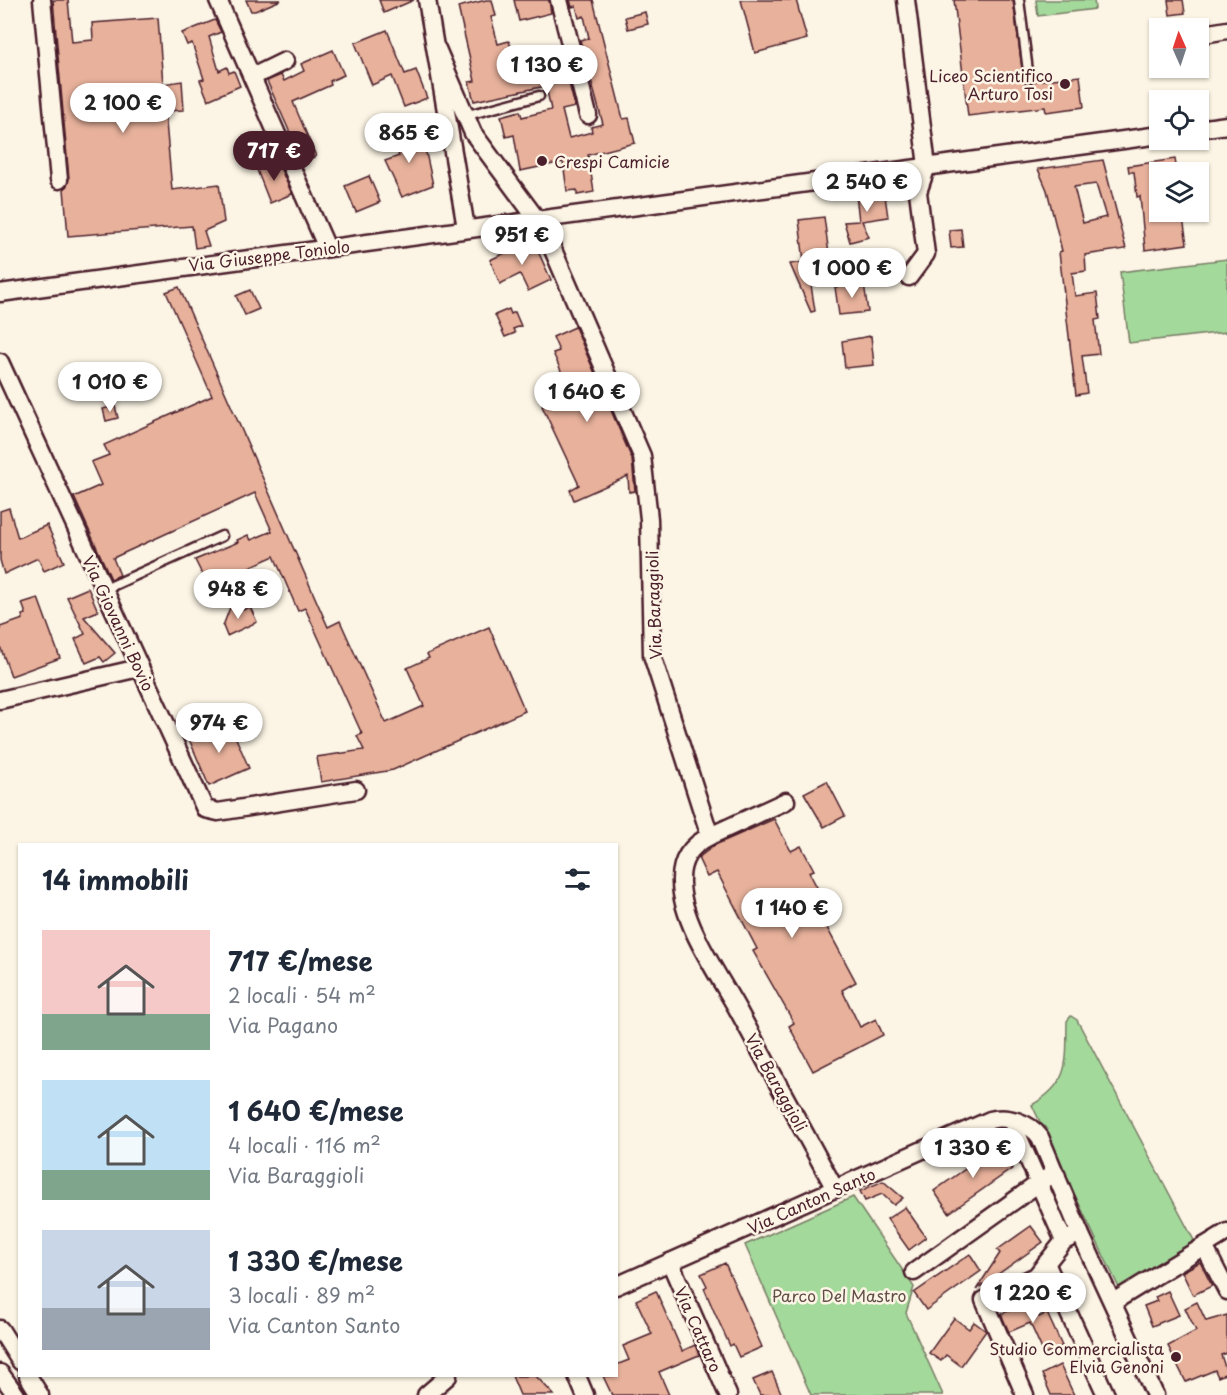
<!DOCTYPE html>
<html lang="it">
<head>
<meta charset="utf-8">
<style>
	:root { --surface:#fff; --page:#f6f6f7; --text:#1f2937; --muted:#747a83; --accent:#4a1f2b }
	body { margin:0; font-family:"Playpen Sans",sans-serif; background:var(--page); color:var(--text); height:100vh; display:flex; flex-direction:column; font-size:22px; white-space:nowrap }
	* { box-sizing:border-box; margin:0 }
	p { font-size:20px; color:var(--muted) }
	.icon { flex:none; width:33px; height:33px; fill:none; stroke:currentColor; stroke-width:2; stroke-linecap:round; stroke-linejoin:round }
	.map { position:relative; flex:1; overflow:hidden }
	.sheet { position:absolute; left:18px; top:843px; width:600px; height:534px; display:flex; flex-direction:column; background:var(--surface); border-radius:0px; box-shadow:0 2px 4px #0004 }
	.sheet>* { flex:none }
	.needle { width:39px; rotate:357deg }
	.buttons { position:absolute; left:1149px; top:18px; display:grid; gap:12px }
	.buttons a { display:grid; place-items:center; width:60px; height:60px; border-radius:0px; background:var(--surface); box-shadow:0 2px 4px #0004; font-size:30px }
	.price { position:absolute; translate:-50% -51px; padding:0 14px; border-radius:21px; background:#fff; color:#222; font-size:20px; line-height:39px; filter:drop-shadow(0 2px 3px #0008) }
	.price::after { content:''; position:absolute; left:50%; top:36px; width:18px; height:14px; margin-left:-9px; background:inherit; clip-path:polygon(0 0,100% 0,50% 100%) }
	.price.current { background:var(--accent); color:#fff }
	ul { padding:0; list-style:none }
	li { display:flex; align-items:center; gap:18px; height:150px; padding:0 24px }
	li span { display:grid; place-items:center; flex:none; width:168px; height:120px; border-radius:0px; color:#555 }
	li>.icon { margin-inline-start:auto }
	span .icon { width:72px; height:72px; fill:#fffc; stroke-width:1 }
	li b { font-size:26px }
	h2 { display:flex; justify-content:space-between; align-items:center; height:72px; padding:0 24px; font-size:26px }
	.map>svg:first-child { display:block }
	.green { fill:#a4d99c; stroke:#777c64; stroke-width:1.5 }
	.building { fill:#e7b19b; stroke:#4a1f2b; stroke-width:1.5; fill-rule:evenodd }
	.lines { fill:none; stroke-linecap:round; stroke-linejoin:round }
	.lane-casing { stroke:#4a1f2b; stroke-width:13 }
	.street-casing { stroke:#4a1f2b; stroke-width:21 }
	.lane { stroke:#fcf5e5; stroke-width:8 }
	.street { stroke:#fcf5e5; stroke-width:16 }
	.poi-dot { fill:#4a1f2b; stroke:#fcf5e5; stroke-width:2 }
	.labels { text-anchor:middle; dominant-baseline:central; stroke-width:5; stroke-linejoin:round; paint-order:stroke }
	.poi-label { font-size:16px; fill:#4a1f2b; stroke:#fcf5e5; text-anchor:end }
	.street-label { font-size:16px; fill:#4a1f2b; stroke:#fcf5e5 }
	.park-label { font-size:16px; fill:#604e47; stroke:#fcf5e5 }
</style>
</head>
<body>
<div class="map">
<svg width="1227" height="1395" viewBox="0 0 1227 1395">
	<rect width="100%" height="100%" fill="#fcf5e5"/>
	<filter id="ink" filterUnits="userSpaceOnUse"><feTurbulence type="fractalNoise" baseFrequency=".0167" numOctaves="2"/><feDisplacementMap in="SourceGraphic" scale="12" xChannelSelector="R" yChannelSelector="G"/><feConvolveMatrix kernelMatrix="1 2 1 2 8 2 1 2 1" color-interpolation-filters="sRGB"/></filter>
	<g filter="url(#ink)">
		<!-- green -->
		<g class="green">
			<polygon points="1036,0 1094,0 1095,9 1038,16"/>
			<polygon points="1227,259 1227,332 1129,343 1120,272"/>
			<path d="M 1071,1016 L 1077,1020 L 1197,1246 L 1121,1292 L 1032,1105 C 1071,1082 1066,1062 1067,1021 Z"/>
			<polygon points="853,1197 914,1287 906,1313 943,1395 811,1395 745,1245"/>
		</g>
		<!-- building -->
		<g class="building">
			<polygon points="53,0 68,0 72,42 93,40 92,23 158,18 163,84 182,81 184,110 165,111 172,190 219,184 224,222 204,231 209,246 195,248 192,226 68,236 64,189 69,179"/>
			<polygon points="246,0 281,0 255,11 251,11"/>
			<polygon points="379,0 414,0 384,13"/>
			<polygon points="486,0 492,0 496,16 491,17 498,44 509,41 513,54 527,51 532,66 553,60 552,54 561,51 575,107 562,110 569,138 592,132 591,127 603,124 580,40 589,38 584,16 579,18 576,6 572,7 570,0 593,0 623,119 629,118 635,143 588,155 594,192 577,195 577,190 567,191 563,162 520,171 514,135 506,137 501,116 520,111 522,117 551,110 546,86 474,101 469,82 475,81 458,7"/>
			<polygon points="514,0 549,0 551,13 519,21"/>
			<polygon points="741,0 796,0 807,39 755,53"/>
			<polygon points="954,0 1013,0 1024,82 1029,85 1035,81 1080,76 1084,107 1046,112 1045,107 968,116"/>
			<polygon points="1168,0 1183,0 1185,13 1170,15"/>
			<polygon points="645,12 648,24 628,29 625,17"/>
			<polygon points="215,20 221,32 209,37 219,71 227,67 229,73 234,71 240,86 208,100 200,80 204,79 192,43 187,45 182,33"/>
			<polygon points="387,30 405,74 416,70 427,98 404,107 392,76 372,85 355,43"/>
			<polygon points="333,50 344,75 330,81 331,85 293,102 316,156 303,162 267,81 281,75 284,81 304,71 301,64"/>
			<polygon points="406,124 415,149 425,148 433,185 402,197 385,161 399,156 391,135 397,133 395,127"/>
			<polygon points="1175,159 1177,172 1160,172 1160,212 1182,212 1187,244 1145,250 1140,196 1137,197 1134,172 1129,172 1128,166"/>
			<path d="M 1103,160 L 1126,249 L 1085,255 L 1086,271 L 1072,273 L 1075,296 L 1097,293 L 1100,319 L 1095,320 L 1099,354 L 1082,356 L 1087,393 L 1076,395 L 1059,252 L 1062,251 L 1047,190 L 1038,169 ZM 1096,184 L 1106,217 L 1083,223 L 1074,187 Z"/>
			<polygon points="277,161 292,194 270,203 257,170"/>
			<polygon points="369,176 380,202 356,212 345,186"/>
			<polygon points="884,189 888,217 862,221 869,237 850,242 844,222 859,221 856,194"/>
			<polygon points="824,217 831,269 809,272 815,311 811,312 790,264 804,262 799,220"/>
			<polygon points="961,229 963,247 951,248 949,230"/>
			<polygon points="533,240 551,280 528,291 520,274 500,284 490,260"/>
			<polygon points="864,283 868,312 839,315 835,287"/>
			<polygon points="179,287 328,627 340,621 386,723 424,706 407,668 429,658 427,654 489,627 525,711 393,770 321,782 317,757 364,750 357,736 362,734 305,608 298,611 274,556 208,586 195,560 238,542 237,540 248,535 251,540 272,531 255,493 113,558 120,575 111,579 74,497 101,485 91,462 109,455 104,445 212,396 166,292"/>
			<polygon points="250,290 259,309 245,315 236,296"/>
			<polygon points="509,309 511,314 515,312 521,326 513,329 515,333 505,337 495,315"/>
			<polygon points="575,327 632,459 635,491 629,492 628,476 574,500 570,490 579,485 542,406 571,393 553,353 559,351 553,337"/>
			<polygon points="871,336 874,365 845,368 842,341"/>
			<polygon points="115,406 118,418 106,421 103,409"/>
			<polygon points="9,508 18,538 47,525 64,562 44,571 38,558 4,574 0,560 0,511"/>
			<polygon points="88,588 98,611 84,617 115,653 104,662 100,657 86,663 75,639 85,634 67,597"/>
			<polygon points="38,598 60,658 11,676 0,646 0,627 23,619 22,615 26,614 22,603"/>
			<polygon points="231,605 243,610 250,607 257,622 227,636 223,626"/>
			<polygon points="229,722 249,768 209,786 189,739"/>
			<polygon points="827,781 845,816 824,827 804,793"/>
			<polygon points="774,819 791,851 801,846 814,870 809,872 833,918 824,922 856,982 842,990 860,1027 876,1019 883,1035 813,1071 789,1026 794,1023 753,951 757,949 717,872 707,877 698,858 715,845"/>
			<polygon points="998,1146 1013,1168 949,1213 934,1191"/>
			<polygon points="883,1181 903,1198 894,1205 882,1194 865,1201 860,1191"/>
			<polygon points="905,1207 926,1237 909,1250 887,1219"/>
			<polygon points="1031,1226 1043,1242 976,1290 1000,1253 997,1250"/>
			<polygon points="970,1254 981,1271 926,1310 914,1293"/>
			<polygon points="1200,1262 1212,1286 1193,1295 1182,1272"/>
			<polygon points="725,1263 762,1347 739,1357 733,1344 730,1346 713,1309 704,1288 707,1286 701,1274"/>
			<polygon points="656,1291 682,1351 695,1345 699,1355 659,1372 669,1395 612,1395 603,1376 616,1376 616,1365 629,1360 623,1346 652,1334 636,1300"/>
			<polygon points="1168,1291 1179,1315 1152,1326 1144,1306 1157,1301 1155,1297"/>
			<polygon points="1027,1292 1039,1317 1047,1313 1062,1346 1044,1354 1030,1323 1009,1332 1001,1314 1022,1305 1018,1297"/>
			<polygon points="1197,1302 1206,1321 1227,1315 1227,1353 1221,1355 1227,1373 1218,1377 1215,1370 1186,1382 1168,1346 1196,1331 1185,1308"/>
			<polygon points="954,1318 969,1329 974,1322 986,1331 961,1366 946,1355 941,1361 929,1353"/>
			<polygon points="1060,1365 1074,1395 1051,1395 1042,1374"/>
			<polygon points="772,1372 782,1395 760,1395 753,1380"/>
			<polygon points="512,1376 536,1376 554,1395 520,1395"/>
		</g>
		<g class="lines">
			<!-- lane casing -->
			<g class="lane-casing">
				<g id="lane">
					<polyline points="1019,0 1029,79"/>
					<polyline points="464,116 539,96"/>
					<polyline points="103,590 222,536"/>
				</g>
			</g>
			<!-- street casing -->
			<g class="street-casing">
				<g id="street">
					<polyline points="42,0 59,180"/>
					<polyline points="218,0 327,248"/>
					<polyline points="427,0 466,228"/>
					<polyline points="559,0 588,115"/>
					<polyline points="906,0 927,166 918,192 926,254 909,277"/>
					<polyline points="1198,35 1227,30"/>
					<path d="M 437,49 L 473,133 L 544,229 L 642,456 L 649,519 L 652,655 L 710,836 C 690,846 680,860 681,883 C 682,925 719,975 739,1012 C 771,1071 803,1130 835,1189"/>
					<polyline points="252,77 285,61"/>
					<polyline points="1198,129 1227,125"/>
					<polyline points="0,293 1160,135"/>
					<polyline points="0,362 205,809 218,812 356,790"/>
					<polyline points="0,700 139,668"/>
					<polyline points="710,836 786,801"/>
					<polyline points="1011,1120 1064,1241"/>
					<polyline points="1204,1246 1227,1291"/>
					<polyline points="670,1262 728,1395"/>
					<polyline points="1046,1263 1106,1395"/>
					<polyline points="914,1272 1046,1178 1057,1176"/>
					<path d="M 616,1286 L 990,1120 C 1007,1115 1030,1123 1040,1137 L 1080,1233 L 1155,1395"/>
					<polyline points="1113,1302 1227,1232"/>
					<polyline points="0,1329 20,1361"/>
					<polyline points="0,1373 16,1395"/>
					<polyline points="28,1376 40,1395"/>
					<polyline points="577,1376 585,1395"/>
					<polyline points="426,1395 448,1376"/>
					<polyline points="1025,1395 984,1300 1036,1276 1064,1241 1080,1233"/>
				</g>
			</g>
			<!-- lane -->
			<use href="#lane" class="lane"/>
			<!-- street -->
			<use href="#street" class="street"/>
		</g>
	</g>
	<!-- markers -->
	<g class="poi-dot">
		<circle cx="1065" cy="84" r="6"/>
		<circle cx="542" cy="161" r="6"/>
		<circle cx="1176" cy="1357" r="6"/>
	</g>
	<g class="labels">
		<!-- poi labels -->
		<g class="poi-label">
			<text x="1053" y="75">Liceo Scientifico<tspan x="1053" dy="18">Arturo Tosi</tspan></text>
			<text x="554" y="161" text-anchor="start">Crespi Camicie</text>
			<text x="1164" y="1348">Studio Commercialista<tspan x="1164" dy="18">Elvia Genoni</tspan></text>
		</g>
		<!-- street labels -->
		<g class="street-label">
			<text transform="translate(269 255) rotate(-7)">Via Giuseppe Toniolo</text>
			<text transform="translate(653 605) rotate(-92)">Via Baraggioli</text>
			<text transform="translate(119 623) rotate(65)">Via Giovanni Bovio</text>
			<text transform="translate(777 1082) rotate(61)">Via Baraggioli</text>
			<text transform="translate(811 1200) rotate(-24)">Via Canton Santo</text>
			<text transform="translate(699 1329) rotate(66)">Via Cattaro</text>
		</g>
		<!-- park labels -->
		<g class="park-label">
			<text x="839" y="1295">Parco Del Mastro</text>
		</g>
	</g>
</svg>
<div class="buttons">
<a><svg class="needle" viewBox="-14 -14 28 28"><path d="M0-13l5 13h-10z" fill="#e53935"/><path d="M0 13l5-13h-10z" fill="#747a83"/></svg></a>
<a><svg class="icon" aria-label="locate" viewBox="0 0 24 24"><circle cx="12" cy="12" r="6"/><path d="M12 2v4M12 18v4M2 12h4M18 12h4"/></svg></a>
<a><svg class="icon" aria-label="layers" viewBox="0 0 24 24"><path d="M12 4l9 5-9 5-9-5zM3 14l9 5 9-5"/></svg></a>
</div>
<b class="price" style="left:547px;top:96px">1 130 €</b>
<b class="price" style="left:123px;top:134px">2 100 €</b>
<b class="price" style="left:409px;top:164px">865 €</b>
<b class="price current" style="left:274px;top:182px">717 €</b>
<b class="price" style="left:867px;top:213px">2 540 €</b>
<b class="price" style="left:522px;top:266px">951 €</b>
<b class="price" style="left:852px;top:299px">1 000 €</b>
<b class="price" style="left:110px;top:413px">1 010 €</b>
<b class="price" style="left:587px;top:423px">1 640 €</b>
<b class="price" style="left:238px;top:620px">948 €</b>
<b class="price" style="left:219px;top:754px">974 €</b>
<b class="price" style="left:792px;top:939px">1 140 €</b>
<b class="price" style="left:973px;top:1179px">1 330 €</b>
<b class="price" style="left:1033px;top:1324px">1 220 €</b>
<section class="sheet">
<h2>14 immobili<svg class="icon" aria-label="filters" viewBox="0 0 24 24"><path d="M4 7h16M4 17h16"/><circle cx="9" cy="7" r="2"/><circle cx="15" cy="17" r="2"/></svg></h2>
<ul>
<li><span style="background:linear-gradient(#f6c9c9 70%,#7fa58c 0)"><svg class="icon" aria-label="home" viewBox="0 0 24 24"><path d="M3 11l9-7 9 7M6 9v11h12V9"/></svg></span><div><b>717 €/mese</b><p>2 locali · 54 m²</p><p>Via Pagano</p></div></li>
<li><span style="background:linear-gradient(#bfe0f5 75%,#7fa58c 0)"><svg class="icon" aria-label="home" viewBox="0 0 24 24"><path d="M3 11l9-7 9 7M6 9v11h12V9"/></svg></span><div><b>1 640 €/mese</b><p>4 locali · 116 m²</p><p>Via Baraggioli</p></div></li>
<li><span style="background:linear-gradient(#c9d6e8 65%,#9aa5b1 0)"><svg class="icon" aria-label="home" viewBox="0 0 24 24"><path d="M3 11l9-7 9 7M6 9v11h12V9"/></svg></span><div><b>1 330 €/mese</b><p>3 locali · 89 m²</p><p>Via Canton Santo</p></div></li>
</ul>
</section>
</div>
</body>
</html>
